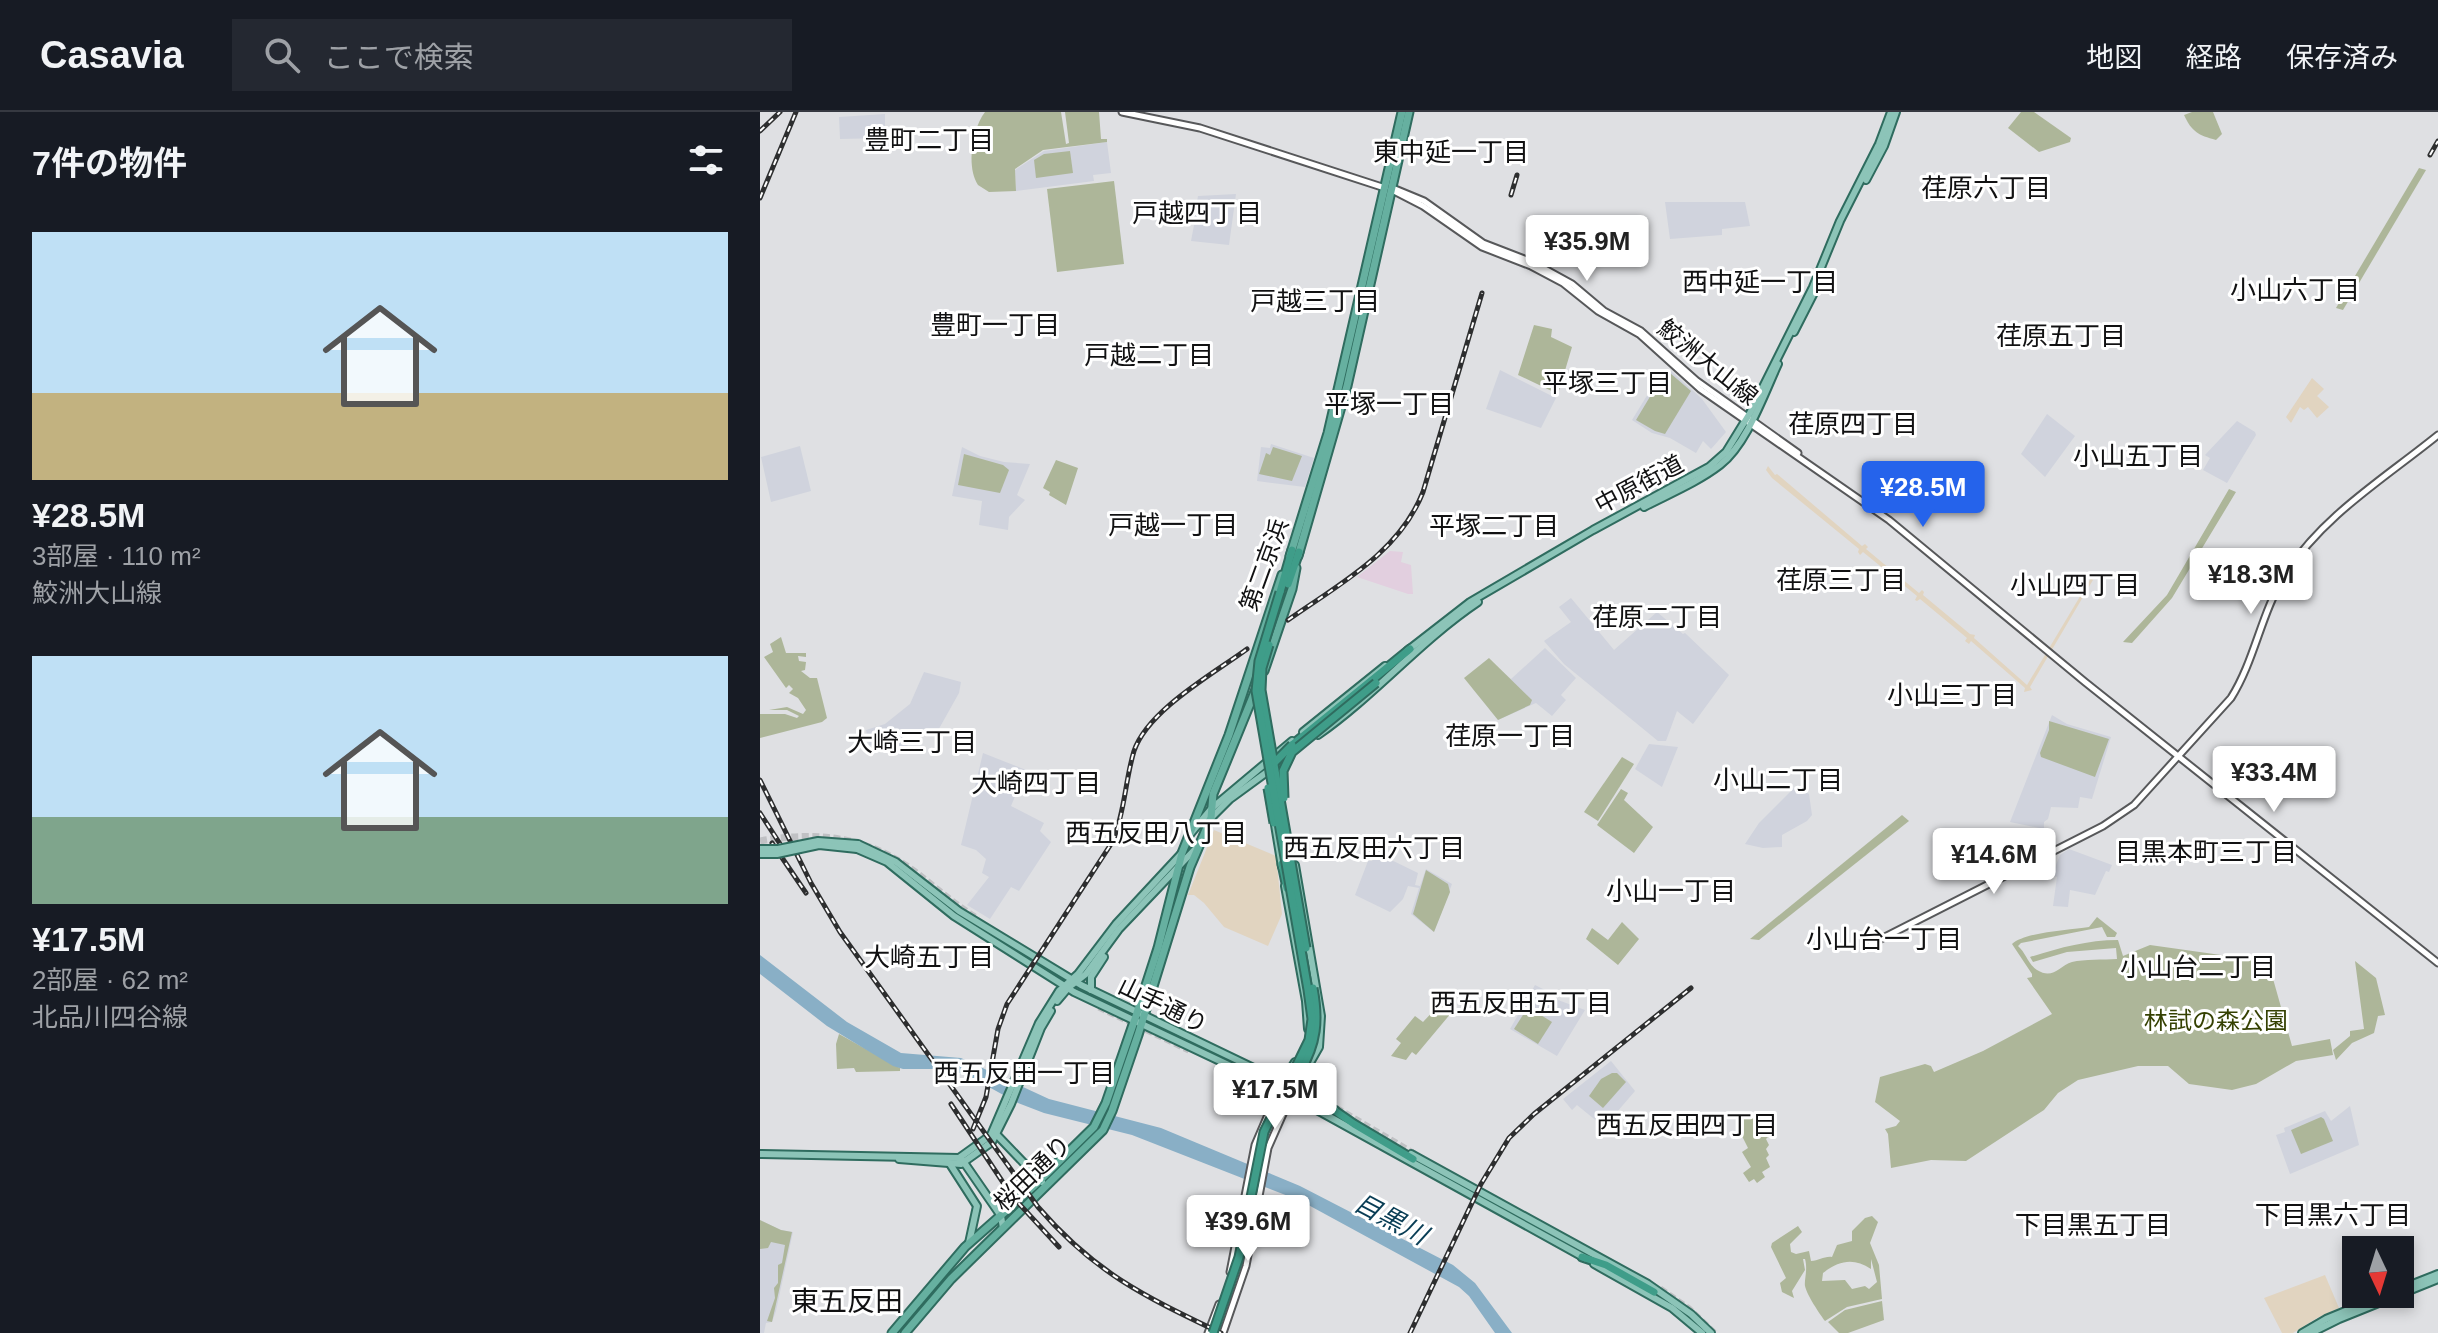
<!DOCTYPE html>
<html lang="ja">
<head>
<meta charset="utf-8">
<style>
	:root { --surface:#171b24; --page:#242831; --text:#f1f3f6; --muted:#9ea1a6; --line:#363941; --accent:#2563eb }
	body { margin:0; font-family:Arial,"Noto Sans JP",sans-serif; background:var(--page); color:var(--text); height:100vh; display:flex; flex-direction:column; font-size:30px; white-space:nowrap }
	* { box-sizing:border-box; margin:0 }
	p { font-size:26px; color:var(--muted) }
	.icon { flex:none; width:44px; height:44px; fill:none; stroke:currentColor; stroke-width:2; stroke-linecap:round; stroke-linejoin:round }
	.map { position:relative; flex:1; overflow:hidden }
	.details { display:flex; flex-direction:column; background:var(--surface); width:760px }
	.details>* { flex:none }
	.needle { width:52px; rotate:176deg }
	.fabs { position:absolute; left:1582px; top:1124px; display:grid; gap:16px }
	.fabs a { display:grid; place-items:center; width:72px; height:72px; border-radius:0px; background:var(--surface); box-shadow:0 4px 12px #0003; font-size:40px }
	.price { position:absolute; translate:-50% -68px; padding:0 18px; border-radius:8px; background:#fff; color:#222; font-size:26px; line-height:52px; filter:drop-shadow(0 2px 4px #0008) }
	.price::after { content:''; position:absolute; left:50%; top:48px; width:24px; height:18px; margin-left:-12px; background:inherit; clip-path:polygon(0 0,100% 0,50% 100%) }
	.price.on { background:var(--accent); color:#fff }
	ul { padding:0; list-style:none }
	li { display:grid; align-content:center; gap:16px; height:424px; padding:0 32px }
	li span { display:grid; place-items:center; height:248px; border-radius:0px; color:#555 }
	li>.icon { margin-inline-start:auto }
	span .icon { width:144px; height:144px; fill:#fffc; stroke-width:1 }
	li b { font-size:34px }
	h2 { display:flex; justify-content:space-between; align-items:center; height:96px; padding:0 32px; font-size:34px }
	header { display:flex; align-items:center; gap:48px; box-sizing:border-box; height:112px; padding:0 40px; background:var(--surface); border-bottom:2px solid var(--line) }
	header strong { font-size:38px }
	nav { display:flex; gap:44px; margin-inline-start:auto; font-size:28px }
	.search { width:560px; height:72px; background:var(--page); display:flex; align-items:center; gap:20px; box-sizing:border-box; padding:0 28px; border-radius:0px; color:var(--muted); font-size:30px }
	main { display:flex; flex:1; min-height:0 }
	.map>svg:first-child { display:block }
	.commercial { fill:#e1d4c0 }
	.industrial { fill:#e2cfdf }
	.built { fill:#d0d3dd }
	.green { fill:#adb699; fill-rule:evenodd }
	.water { fill:#89afc6 }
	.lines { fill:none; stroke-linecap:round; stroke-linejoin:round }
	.motorway-tunnel { stroke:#c0c1c4; stroke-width:7; stroke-dasharray:7 3.5; stroke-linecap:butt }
	.secondary-casing { stroke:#57585a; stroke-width:9 }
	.primary-casing { stroke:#2f6c5f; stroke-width:10 }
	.trunk-casing { stroke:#2f6c5f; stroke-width:11 }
	.motorway-casing { stroke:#2f6c5f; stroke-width:11 }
	.secondary { stroke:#fff; stroke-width:5 }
	.primary { stroke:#8cc4b8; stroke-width:6 }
	.trunk { stroke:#66b0a0; stroke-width:7 }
	.motorway { stroke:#3f9d89; stroke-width:7 }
	.rail-casing { stroke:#2d2e2f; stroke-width:5 }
	.rail { stroke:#fff; stroke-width:2; stroke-dasharray:6; stroke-linecap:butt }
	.primary-bridge-casing { stroke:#2f6c5f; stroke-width:10; stroke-linecap:butt }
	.motorway-bridge-casing { stroke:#2f6c5f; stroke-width:11; stroke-linecap:butt }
	.primary-bridge { stroke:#8cc4b8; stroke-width:6 }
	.motorway-bridge { stroke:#3f9d89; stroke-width:7 }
	.labels { text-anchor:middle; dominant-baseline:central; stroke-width:6; stroke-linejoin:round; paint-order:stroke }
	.street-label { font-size:24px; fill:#111112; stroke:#fff }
	.park-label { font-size:24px; fill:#354102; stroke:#fff }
	.neighbourhood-label { font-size:26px; fill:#111112; stroke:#fff }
	.water-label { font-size:26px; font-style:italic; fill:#093d55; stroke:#fff }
	.quarter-label { font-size:28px; fill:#111112; stroke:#fff }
</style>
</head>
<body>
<header>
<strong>Casavia</strong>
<div class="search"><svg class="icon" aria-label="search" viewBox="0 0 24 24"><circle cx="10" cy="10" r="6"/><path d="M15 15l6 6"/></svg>ここで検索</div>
<nav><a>地図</a><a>経路</a><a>保存済み</a></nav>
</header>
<main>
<section class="details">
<h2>7件の物件<svg class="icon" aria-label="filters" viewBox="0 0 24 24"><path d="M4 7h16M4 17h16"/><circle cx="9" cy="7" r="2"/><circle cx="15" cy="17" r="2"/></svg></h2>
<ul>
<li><span style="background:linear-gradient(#bfe0f5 65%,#c2b280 0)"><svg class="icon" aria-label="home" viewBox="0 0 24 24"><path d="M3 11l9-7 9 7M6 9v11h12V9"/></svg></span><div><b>¥28.5M</b><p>3部屋 · 110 m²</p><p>鮫洲大山線</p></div></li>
<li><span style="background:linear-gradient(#bfe0f5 65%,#7fa58c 0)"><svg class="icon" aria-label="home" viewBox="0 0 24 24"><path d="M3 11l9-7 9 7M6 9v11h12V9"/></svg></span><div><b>¥17.5M</b><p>2部屋 · 62 m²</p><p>北品川四谷線</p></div></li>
</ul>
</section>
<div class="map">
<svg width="1678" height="1221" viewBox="0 0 1678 1221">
	<rect width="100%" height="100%" fill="#dfe0e3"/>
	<!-- commercial -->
	<g class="commercial">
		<polygon points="1552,266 1564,277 1557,284 1569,295 1557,306 1548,295 1544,298 1540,295 1531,311 1526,305"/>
		<polygon points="1008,354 1015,363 1017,362 1102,434 1105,432 1108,435 1106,437 1159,481 1162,478 1164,480 1163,483 1210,522 1215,523 1214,526 1267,573 1331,466 1333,468 1270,575 1272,578 1264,580 1265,576 1211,529 1209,532 1205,529 1207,526 1160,487 1157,489 1155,488 1157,484 1103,440 1100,443 1098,440 1099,437 1012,366 1006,358"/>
		<polygon points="454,718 516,744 522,802 508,834 464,815 444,791 434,783 428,783"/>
		<polygon points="1565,1163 1579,1196 1557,1206 1533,1221 1522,1221 1504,1186"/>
	</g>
	<!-- industrial -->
	<polygon class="industrial" points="630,439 643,440 641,450 651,453 653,482 648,482 597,465"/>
	<!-- built -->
	<g class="built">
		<polygon points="125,2 125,26 80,27 79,5"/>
		<polygon points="347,30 351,61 333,63 334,69 256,79 255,58 284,39"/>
		<polygon points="476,82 469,133 431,129 434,113 427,112 428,108 434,108 438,84"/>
		<polygon points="905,90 985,90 990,114 962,117 962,123 910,127"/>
		<polygon points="740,258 796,286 781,316 726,297"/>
		<polygon points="910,258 942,287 966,320 951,337 943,329 936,341 910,326 892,321 872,308 891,277"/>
		<polygon points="1287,302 1315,324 1285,365 1261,342"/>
		<polygon points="1477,309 1495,320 1496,323 1467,371 1443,358 1450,346 1445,343"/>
		<polygon points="511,332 554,346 545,375 497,369 501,335 510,336"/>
		<polygon points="40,334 51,379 11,390 1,345"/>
		<polygon points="202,335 220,344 244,350 270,352 257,383 265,388 249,405 248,418 219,413 222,389 192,384"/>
		<polygon points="811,486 854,538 897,500 923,522 925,521 969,563 933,612 917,599 906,629 898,629 804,552 784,529 811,510 799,495"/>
		<polygon points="785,536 816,566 801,583 806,588 792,604 776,591 738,608 711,574 736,554 751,567"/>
		<polygon points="164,560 201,570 199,581 176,622 156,620 149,627 146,640 109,633 106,618 125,612 150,592"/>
		<polygon points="1292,603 1307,612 1351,625 1332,687 1320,685 1318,696 1291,695 1288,707 1284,710 1284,717 1250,710"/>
		<polygon points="889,632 918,635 902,675 875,657"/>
		<polygon points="223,641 266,658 251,694 284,711 280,719 291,730 259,779 251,775 230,807 207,793 229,765 222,761 226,747 216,738 201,733"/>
		<polygon points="1036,674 1049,682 1052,703 1047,709 1022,723 1022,735 1003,736 985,732 999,711"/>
		<polygon points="1309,737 1352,753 1349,760 1346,759 1335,783 1310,778 1308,795 1293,794 1297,765 1292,763 1300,743"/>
		<polygon points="617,741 658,761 655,773 660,774 666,757 692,772 674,820 651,802 659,776 648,774 643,787 630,800 595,783 608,749 612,749"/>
		<polygon points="775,873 795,883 798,888 825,898 797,944 750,917"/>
		<polygon points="851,949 875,979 844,1015 817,993 812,998 803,987"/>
		<polygon points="1590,994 1599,1033 1530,1062 1516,1023 1525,1020 1524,1016 1565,999 1571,1009"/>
		<polygon points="0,1108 21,1118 33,1120 16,1199 12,1210 6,1211 4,1221 0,1221"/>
	</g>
	<!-- green -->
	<g class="green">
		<path d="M 225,0 L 301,0 L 306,32 L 309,31 L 305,0 L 339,0 L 341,27 L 347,27 L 347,30 L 283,38 L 255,57 L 256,79 L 229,80 L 218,73 C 206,55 212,17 225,0 Z"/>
		<polygon points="1261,0 1274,0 1311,26 1310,30 1279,40 1248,16"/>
		<path d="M 1432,0 L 1453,0 L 1462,22 L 1456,28 C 1438,23 1432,20 1424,3 Z"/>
		<polygon points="310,39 313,61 276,66 274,48 284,42"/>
		<polygon points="1659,56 1666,58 1583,198 1576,196"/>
		<polygon points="354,69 364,152 297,160 287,77"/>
		<polygon points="774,213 792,217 791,225 812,235 798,282 758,263"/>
		<polygon points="910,261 931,279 905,322 895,319 876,308 894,278"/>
		<polygon points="513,335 542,344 532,369 499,362 506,341 510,343"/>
		<polygon points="204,342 243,353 249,358 240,381 198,373"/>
		<polygon points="296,348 318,356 306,393 289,383 290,380 283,376"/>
		<polygon points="1469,377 1476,380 1412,486 1372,531 1363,530 1407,483"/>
		<polygon points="21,525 26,541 46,541 46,545 38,544 39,549 46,550 45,558 41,559 50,566 57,566 67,606 62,610 0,626 0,602 25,602 37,606 39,604 27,598 9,598 27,595 43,602 46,598 38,586 29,581 33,577 29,573 26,576 4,545 13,540 10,532"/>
		<polygon points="729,546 772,588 770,593 738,608 704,566"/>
		<polygon points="1289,609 1349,627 1335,665 1281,645 1280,641 1289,618"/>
		<polygon points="862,645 874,652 838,709 824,700"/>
		<polygon points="861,677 868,681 864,688 893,715 874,741 837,713"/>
		<polygon points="1142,703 1149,709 999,828 990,827"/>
		<polygon points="666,758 688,772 690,780 674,820 653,802"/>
		<path d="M 1337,805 L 1357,821 L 1355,825 L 1347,825 L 1342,815 L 1261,831 L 1258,834 C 1266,841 1268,852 1277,858 C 1293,868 1299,854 1312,850 C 1324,847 1344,848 1357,847 L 1356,836 L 1307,840 L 1273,850 L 1270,845 C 1299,836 1327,828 1358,828 L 1363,844 L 1390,833 L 1468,844 L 1506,842 L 1532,934 L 1570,927 L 1573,943 L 1536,949 L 1496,972 L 1472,978 L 1429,972 L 1408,954 L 1378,954 L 1318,968 L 1298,981 L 1284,998 L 1206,1049 L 1171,1048 L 1131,1056 L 1128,1022 L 1125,1017 L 1136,1014 L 1140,1009 L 1115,990 L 1120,965 L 1165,952 L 1171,954 L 1174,960 L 1223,939 L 1292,902 L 1267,866 L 1272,865 L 1272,862 L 1252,832 C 1265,820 1310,818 1329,815 Z"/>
		<polygon points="862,810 879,827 858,853 826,827 832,816 848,828"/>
		<polygon points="1595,849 1616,866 1625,903 1618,904 1614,921 1592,931 1576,948 1573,938 1590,924 1590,919 1604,917"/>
		<polygon points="681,891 692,900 656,943 652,940 646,948 631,944 641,931 636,927 655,904 663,910"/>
		<polygon points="768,895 792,910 778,932 754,917"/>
		<polygon points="79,922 140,956 140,959 96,960 94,956 77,957 76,932"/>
		<polygon points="852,961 857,961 866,970 843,996 829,984 841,967"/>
		<polygon points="995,1002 1008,1025 1006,1027 1009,1033 1006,1037 1009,1043 1006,1046 1010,1055 1002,1060 1005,1065 997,1071 994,1067 989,1070 983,1061 991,1055 982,1040 988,1036 979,1018 983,1016 980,1007"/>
		<polygon points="1561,1005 1564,1007 1573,1029 1541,1042 1531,1018"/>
		<path d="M 1112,1104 L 1118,1110 L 1110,1131 L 1119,1153 L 1122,1187 L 1087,1195 L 1065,1209 C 1059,1201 1047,1183 1045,1174 C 1044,1168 1048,1158 1045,1147 L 1043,1147 L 1045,1158 L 1032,1179 L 1034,1186 L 1022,1180 L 1020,1171 L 1026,1166 L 1011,1135 L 1012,1131 L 1038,1114 L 1042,1120 L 1030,1132 L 1031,1140 L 1036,1142 L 1049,1139 L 1051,1149 C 1059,1149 1064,1144 1072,1145 L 1077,1133 L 1092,1129 L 1092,1119 L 1105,1106 ZM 1111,1147 L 1117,1170 L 1109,1177 L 1105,1174 L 1092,1177 L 1085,1168 L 1062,1169 L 1063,1161 C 1080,1148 1094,1146 1111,1157 Z"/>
		<polygon points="0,1108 21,1118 32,1120 12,1210 7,1209 15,1186 14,1176 18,1171 18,1153 22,1151 25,1133 11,1130 8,1136 0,1137"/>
		<polygon points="1122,1189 1124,1208 1088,1221 1079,1221 1068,1210 1085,1198"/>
	</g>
	<!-- water -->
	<polygon class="water" points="0,843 87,910 141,941 201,946 289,987 401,1016 540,1074 693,1153 715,1171 752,1221 735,1221 709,1184 699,1175 541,1089 372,1023 284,1001 258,991 207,963 186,957 143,957 133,954 67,914 0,862"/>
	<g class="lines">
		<!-- motorway-tunnel -->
		<g class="motorway-tunnel">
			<path d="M 0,729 C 56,719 106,724 154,759 C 175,775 195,793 218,807"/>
			<polyline points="339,895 429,938"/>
			<polyline points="576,996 658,1044"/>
			<polyline points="653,1047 804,1131"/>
			<polyline points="900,1177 929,1197 954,1221"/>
			<polyline points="921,1198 946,1221"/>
		</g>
		<!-- secondary casing -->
		<g class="secondary-casing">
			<g id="secondary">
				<polyline points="362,0 440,16 625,76"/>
				<polyline points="635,77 664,89 723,131 772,150 812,172 844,199 881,219 937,269 1038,341"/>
				<polyline points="632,78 663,94 722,135 771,154 803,171 838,199 879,222 940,277 1129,408 1325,570 1678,851"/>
				<path d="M 1111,832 L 1343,714 L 1374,693 L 1471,586 C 1495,548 1501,501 1525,463 C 1562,404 1625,366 1678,323"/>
				<polyline points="470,1160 495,1033 519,977"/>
				<polyline points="448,1221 459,1192"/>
				<polyline points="463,1221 486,1154 508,1036 531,984"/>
			</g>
		</g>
		<!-- primary casing -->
		<g class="primary-casing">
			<g id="primary">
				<polyline points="1106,68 1124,34 1136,0"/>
				<polyline points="1034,220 1058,173"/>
				<path d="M 884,395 C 909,382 938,370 960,353 C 987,332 1004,282 1018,252"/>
				<polyline points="647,539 710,490 833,418 949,355 966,340 990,301 1053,175 1080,109 1119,32 1131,0"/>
				<polyline points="543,620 625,554"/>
				<path d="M 558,623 C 615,583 660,529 718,490"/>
				<polyline points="451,706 470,687 529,644"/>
				<polyline points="514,707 522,755"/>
				<polyline points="431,721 452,696 532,629"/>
				<polyline points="98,732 136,750 199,799 321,873 523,970 575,998"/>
				<polyline points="97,737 127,750 194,804 314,880 519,977 825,1146"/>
				<polyline points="525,774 546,889 548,917"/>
				<polyline points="331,878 331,865 344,845"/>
				<polyline points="297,889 308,876 326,862 359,817 439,733"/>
				<polyline points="522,971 535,950"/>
				<polyline points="535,977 559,935 561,904 535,753"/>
				<polyline points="237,1023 282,1070"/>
				<polyline points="0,1042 199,1046 231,1023 279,911 299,879 318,862 356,812 422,741"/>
				<polyline points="651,1042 888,1172 931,1202 951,1221"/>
				<polyline points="139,1047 201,1052 232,1030 251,992 281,916 291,899"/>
				<polyline points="203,1049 241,1104 243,1116"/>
				<polyline points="190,1052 217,1094 209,1131"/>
				<polyline points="834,1152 912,1196 942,1221"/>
				<polyline points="1640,1177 1678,1162"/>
				<polyline points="1542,1221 1566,1207 1627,1182"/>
				<polyline points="1551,1221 1579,1207 1678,1167"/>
			</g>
		</g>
		<!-- trunk casing -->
		<g class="trunk-casing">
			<g id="trunk">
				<polyline points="530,444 568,321 642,0"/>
				<polyline points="538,444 587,274 649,0"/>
				<polyline points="504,559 532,477 536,456"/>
				<polyline points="132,1221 205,1135 273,1075 334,1015 346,991 377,901 398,836 422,741 469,623 522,463"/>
				<polyline points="145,1221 191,1167 343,1018 352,999 378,923 430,755 451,706 453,682 496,577"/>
			</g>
		</g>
		<!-- motorway casing -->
		<g class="motorway-casing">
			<g id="motorway">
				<polyline points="528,472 539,440"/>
				<polyline points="520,480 532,438"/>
				<polyline points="532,633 650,537"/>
				<polyline points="522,752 527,776"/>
				<polyline points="571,996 594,1012 653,1047"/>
				<polyline points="822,1145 846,1153 894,1180"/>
			</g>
		</g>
		<!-- secondary -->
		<use href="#secondary" class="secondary"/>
		<!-- primary -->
		<use href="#primary" class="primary"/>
		<!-- trunk -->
		<use href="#trunk" class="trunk"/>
		<!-- motorway -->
		<use href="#motorway" class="motorway"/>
		<!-- rail casing -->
		<g class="rail-casing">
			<g id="rail">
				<polyline points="0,19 20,0"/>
				<polyline points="1670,43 1678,29"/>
				<polyline points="751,83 757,63"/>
				<polyline points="0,86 36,0"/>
				<path d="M 528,508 C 579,472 639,441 663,380 L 722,181"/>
				<path d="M 0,668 L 51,771 L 80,820 L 278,1095 C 335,1161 384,1184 461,1221"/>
				<polyline points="0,701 24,738"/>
				<polyline points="12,731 46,781"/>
				<polyline points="191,992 252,1084 299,1135"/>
				<path d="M 213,1017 L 226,985 L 238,917 L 247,892 L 353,729 C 365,699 365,669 374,639 C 388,598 453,562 487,537"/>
				<polyline points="650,1221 721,1072 749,1026 774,1002 931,876"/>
			</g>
		</g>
		<!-- rail -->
		<use href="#rail" class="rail"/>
		<!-- primary-bridge casing -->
		<g class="primary-bridge-casing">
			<g id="primary-bridge">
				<polyline points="0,737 18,737 58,729 98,732"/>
				<polyline points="0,742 17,742 59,733 97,737"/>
			</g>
		</g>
		<!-- motorway-bridge casing -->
		<g class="motorway-bridge-casing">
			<g id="motorway-bridge">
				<polyline points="509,533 502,556 501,578 546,836"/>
				<polyline points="513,652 532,633"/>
				<polyline points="508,676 514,711"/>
				<polyline points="524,686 523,659 532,640 616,571"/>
				<path d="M 540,960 C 557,931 559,908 553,876"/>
				<polyline points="453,1221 479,1145 504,1020 549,928 552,907 548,878 496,579 499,549 520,480"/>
			</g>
		</g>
		<!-- primary-bridge -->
		<use href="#primary-bridge" class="primary-bridge"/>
		<!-- motorway-bridge -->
		<use href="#motorway-bridge" class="motorway-bridge"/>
	</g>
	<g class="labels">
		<!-- street labels -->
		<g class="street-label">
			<text transform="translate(948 250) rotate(39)">鮫洲大山線</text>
			<text transform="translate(879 372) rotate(-28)">中原街道</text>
			<text transform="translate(504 453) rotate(-70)">第二京浜</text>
			<text transform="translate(403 893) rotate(26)">山手通り</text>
			<text transform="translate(272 1061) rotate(-44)">桜田通り</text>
		</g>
		<!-- park labels -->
		<g class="park-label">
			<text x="1456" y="908">林試の森公園</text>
		</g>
		<!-- neighbourhood labels -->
		<g class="neighbourhood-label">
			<text x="169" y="28">豊町二丁目</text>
			<text x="691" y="40">東中延一丁目</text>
			<text x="1226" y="76">荏原六丁目</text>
			<text x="437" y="101">戸越四丁目</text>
			<text x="1000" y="170">西中延一丁目</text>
			<text x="1535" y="178">小山六丁目</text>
			<text x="555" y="189">戸越三丁目</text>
			<text x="235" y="213">豊町一丁目</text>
			<text x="1301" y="224">荏原五丁目</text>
			<text x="389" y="243">戸越二丁目</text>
			<text x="847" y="271">平塚三丁目</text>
			<text x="629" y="292">平塚一丁目</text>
			<text x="1093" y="312">荏原四丁目</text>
			<text x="1378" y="344">小山五丁目</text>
			<text x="413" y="413">戸越一丁目</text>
			<text x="734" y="414">平塚二丁目</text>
			<text x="1081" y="468">荏原三丁目</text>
			<text x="1315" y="473">小山四丁目</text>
			<text x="897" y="505">荏原二丁目</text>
			<text x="1192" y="583">小山三丁目</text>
			<text x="750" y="624">荏原一丁目</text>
			<text x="152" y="630">大崎三丁目</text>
			<text x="1018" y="668">小山二丁目</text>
			<text x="276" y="671">大崎四丁目</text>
			<text x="396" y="721">西五反田八丁目</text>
			<text x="614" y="736">西五反田六丁目</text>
			<text x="1446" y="740">目黒本町三丁目</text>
			<text x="911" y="779">小山一丁目</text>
			<text x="1124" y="827">小山台一丁目</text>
			<text x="169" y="845">大崎五丁目</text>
			<text x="1438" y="855">小山台二丁目</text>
			<text x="761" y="891">西五反田五丁目</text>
			<text x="264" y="961">西五反田一丁目</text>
			<text x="927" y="1013">西五反田四丁目</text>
			<text x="1573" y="1103">下目黒六丁目</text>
			<text x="1333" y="1113">下目黒五丁目</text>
		</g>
		<!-- water labels -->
		<g class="water-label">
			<text transform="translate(631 1107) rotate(28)">目黒川</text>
		</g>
		<!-- quarter labels -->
		<g class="quarter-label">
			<text x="87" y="1189">東五反田</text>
		</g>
	</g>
</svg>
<div class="fabs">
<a><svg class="needle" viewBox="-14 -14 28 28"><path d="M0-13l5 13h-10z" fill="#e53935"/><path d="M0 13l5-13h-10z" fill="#9ea1a6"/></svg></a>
</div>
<b class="price" style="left:827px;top:171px">¥35.9M</b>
<b class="price on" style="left:1163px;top:417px">¥28.5M</b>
<b class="price" style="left:1491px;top:504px">¥18.3M</b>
<b class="price" style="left:1514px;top:702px">¥33.4M</b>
<b class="price" style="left:1234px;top:784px">¥14.6M</b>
<b class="price" style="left:515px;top:1019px">¥17.5M</b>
<b class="price" style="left:488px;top:1151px">¥39.6M</b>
</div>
</main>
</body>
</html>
